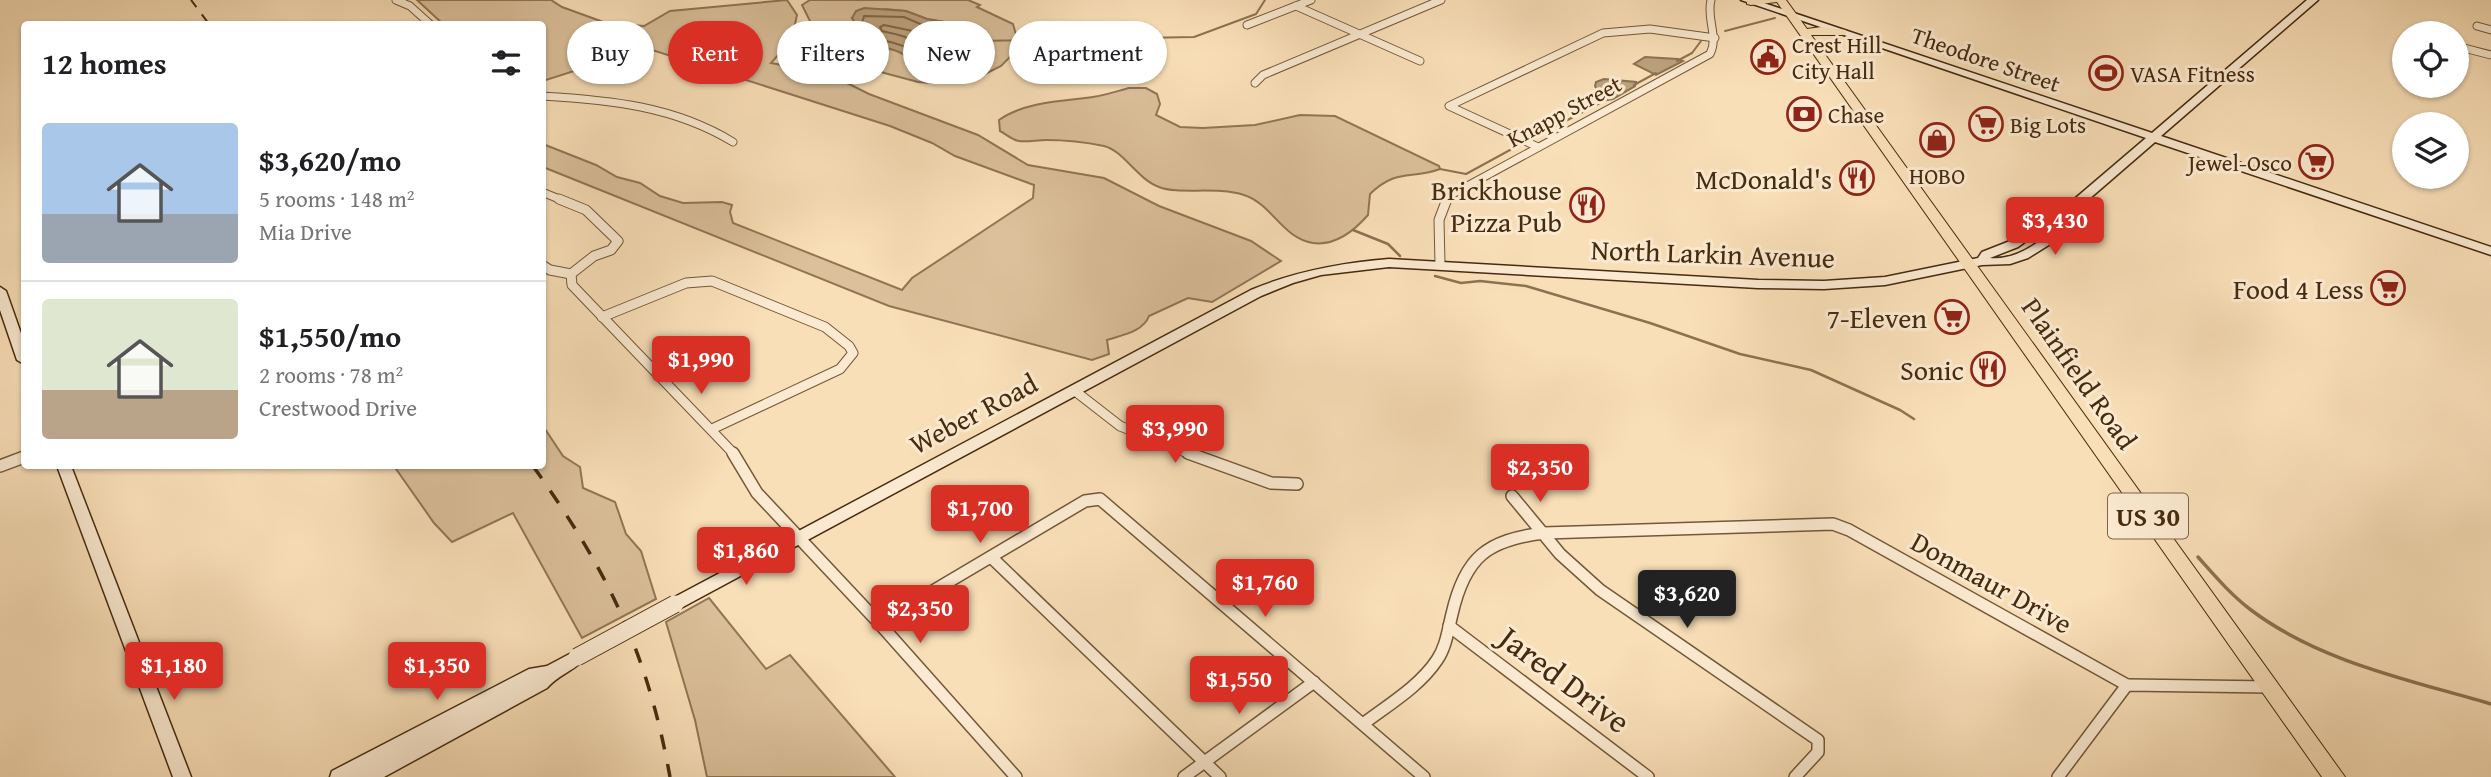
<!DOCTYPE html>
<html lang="en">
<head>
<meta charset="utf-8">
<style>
	:root { --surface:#fff; --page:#f6f6f6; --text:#202124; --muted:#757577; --line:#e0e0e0; --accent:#d93025 }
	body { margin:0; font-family:"Gentium Book Plus",serif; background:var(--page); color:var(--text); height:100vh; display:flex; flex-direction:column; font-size:26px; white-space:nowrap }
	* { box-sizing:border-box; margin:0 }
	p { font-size:23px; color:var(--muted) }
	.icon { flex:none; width:38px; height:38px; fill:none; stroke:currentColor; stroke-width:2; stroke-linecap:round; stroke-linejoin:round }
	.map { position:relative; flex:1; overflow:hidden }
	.details { position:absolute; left:21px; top:21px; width:525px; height:448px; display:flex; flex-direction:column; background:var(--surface); border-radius:7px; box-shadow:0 2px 5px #0004 }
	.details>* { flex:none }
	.hud { position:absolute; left:567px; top:21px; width:665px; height:63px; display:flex; gap:14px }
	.tools { position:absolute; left:2392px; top:21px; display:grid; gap:14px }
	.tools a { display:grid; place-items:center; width:77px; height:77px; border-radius:50%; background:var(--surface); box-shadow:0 2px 5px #0004; font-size:35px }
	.price { position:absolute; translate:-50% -60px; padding:0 16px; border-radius:7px; background:var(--accent); color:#fff; font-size:23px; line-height:46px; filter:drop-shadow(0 2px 4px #0008) }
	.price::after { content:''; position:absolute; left:50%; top:42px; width:21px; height:16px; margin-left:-10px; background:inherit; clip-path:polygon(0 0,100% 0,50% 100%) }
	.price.on { background:#222; color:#fff }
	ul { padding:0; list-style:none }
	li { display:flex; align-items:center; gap:21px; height:175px; padding:0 21px }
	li+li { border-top:2px solid var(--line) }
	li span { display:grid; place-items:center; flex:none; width:196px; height:140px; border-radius:7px; color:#555 }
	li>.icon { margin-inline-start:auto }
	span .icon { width:84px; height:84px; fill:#fffc; stroke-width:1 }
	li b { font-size:30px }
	h2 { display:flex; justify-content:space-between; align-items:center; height:84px; padding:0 21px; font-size:30px }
	.chip { padding:0 24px; border-radius:32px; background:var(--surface); box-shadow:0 2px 5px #0004; font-size:24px; line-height:63px }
	.chip.on { background:var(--accent); color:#fff }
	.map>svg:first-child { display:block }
	.green { fill:#dbc09b; stroke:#907654; stroke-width:2; fill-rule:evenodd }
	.water { fill:#bca27e; stroke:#8d7251; stroke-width:2 }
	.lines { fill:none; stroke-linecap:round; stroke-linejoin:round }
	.shore { stroke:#816646; stroke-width:2 }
	.stream-far2 { stroke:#8d7251; stroke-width:2 }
	.stream-far1 { stroke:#8d7251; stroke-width:2.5 }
	.stream { stroke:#8d7251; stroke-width:3.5 }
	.street-far2-casing { stroke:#735838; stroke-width:9 }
	.street-far1-casing { stroke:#735838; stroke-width:11 }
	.street-casing { stroke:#735838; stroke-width:14 }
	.secondary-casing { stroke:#462b0e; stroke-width:3 }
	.primary-casing { stroke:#462b0e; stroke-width:2 }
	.street-far2 { stroke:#fbead1; stroke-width:7 }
	.street-far1 { stroke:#fbead1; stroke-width:9 }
	.street { stroke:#fbead1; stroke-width:11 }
	.secondary { fill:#fbead1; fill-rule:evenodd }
	.primary { fill:#f9dfb8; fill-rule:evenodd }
	.rail-far1 { stroke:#462b0e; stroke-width:2; stroke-dasharray:9 9; stroke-linecap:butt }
	.rail { stroke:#462b0e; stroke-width:3.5; stroke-dasharray:15 15; stroke-linecap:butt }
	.secondary-bridge-casing { stroke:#462b0e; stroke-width:19; stroke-linecap:butt }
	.secondary-bridge { stroke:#fbead1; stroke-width:17 }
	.labels { text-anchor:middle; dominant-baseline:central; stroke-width:6; stroke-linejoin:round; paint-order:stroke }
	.far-poi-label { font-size:23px; fill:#462b0e; stroke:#fbead1; text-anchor:start }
	.far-street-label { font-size:23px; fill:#462b0e; stroke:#fbead1 }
	.shield { fill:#fbead1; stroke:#7c6448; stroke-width:2 }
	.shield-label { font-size:26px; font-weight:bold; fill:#462b0e }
	.poi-label { font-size:28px; fill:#462b0e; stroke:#fbead1; text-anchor:end }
	.street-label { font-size:28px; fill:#462b0e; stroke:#fbead1 }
	.near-street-label { font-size:33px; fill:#462b0e; stroke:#fbead1 }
</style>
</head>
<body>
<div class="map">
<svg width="2491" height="777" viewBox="0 0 2491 777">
	<rect width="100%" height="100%" fill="#f9dfb8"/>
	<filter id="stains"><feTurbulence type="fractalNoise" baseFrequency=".00286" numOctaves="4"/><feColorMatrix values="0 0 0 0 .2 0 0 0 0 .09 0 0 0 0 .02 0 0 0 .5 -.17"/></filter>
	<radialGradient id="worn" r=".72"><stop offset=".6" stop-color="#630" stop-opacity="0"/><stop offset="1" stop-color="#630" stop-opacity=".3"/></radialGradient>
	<!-- green -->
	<g class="green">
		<path d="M 417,0 L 551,0 L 562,7 L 606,23 L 644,26 L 670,11 L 787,0 L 797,15 L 793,33 L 802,36 L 802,42 L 787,45 L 771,63 L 827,73 L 869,94 L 978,135 L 1028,165 L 1104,178 L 1159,206 L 1251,241 L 1281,261 L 1212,302 L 1188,298 L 1149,316 C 1143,332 1122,335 1107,340 L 1109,354 L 1092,360 L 889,306 L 543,167 L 543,144 L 596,165 L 617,177 L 640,183 L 660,196 L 683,203 L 722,202 L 732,205 L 730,212 L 733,223 L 902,290 L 912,278 L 1033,198 L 1034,185 L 955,156 L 932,143 L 890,126 L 646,48 L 543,81 L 542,24 L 443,24 Z"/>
		<path d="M 810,0 L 968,0 L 980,5 L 977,7 L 1013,24 L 1018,42 L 1013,54 L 1001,66 L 981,76 L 955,83 L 932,83 L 918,82 L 847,63 L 808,35 L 811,23 L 802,5 ZM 885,9 L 906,11 L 927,19 L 967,26 L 947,63 C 925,68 913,55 894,50 C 874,45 866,45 849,31 L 856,23 L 852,18 Z"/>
		<path d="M 1129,88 L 1146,88 L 1157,94 L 1160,104 L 1156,115 L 1180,127 L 1203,128 L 1255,125 L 1300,115 L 1335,116 L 1439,166 L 1440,169 C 1410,180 1397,168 1370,194 L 1368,215 C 1354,231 1335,246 1313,243 C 1282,238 1272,204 1244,195 C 1217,186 1179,195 1159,187 C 1137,179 1124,151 1104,146 C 1085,142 1066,140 1046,140 C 1037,140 1027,142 1019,141 C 1012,140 1006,134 1000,131 L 999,120 C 1023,103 1058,101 1085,98 C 1100,97 1114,92 1129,88 Z"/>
		<polygon points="543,426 563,456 580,467 583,488 615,502 626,534 641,551 656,599 582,638 513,513 452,542 434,523 394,466 542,466"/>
		<polygon points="709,598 766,669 790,655 895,777 707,777 695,720 666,622"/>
	</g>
	<!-- water -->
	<g class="water">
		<path d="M 864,8 L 906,11 L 927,19 L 967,26 L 976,30 L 977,41 C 957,57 940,72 913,60 C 908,58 904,54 899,52 C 877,42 870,49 849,31 L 855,23 L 852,18 L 856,11 Z"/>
		<polygon points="1645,57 1678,59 1683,61 1656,75 1634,64"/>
		<polygon points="1604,79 1636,82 1635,86 1613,99 1602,101 1595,86 1596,82"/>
	</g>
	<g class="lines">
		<!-- shore -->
		<g class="shore">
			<path d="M 864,16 L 904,17 L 925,26 L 965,33 L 968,37 C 938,66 932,55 897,44 C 886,40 875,40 864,34 L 860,30 Z"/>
			<path d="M 884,25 L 946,38 L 948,42 C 932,54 921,44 905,37 C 898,34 890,33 882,31 L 880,27 Z"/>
		</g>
		<!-- stream-far2 -->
		<g class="stream-far2">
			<polyline points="1725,31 1775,18"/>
			<polyline points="977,41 1194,37 1256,14 1265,0"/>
			<polyline points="1677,61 1692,53 1701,41"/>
			<polyline points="1634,85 1656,73"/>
			<polyline points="1531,139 1606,100"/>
			<polyline points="1440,169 1466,174 1521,144"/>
		</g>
		<!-- stream-far1 -->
		<g class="stream-far1">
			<polyline points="1353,230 1388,244 1400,256"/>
			<polyline points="1435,276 1461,283 1480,281 1526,286 1650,323 1740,354 1811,370 1900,410 1914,419"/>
		</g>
		<!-- stream -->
		<path class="stream" d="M 2198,557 C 2215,576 2231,595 2251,610 C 2320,662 2410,680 2491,704"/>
		<!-- street-far2 casing -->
		<g class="street-far2-casing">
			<g id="street-far2">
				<polyline points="396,0 410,6 430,24"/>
				<polyline points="1296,6 1420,61"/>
				<polyline points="1247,25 1311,0"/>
				<polyline points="2477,26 2491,30"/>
				<polyline points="2460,47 2491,55"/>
				<polyline points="1255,83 1263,75 1441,0"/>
				<path d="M 542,96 C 610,100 674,106 733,142"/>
				<polyline points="1538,147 1449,106 1603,33 1650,29 1715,38"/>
				<polyline points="542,192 564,201"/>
				<path d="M 1446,201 L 1449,196 L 1710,54 C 1719,36 1706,19 1711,0"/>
			</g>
		</g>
		<!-- street-far1 casing -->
		<g class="street-far1-casing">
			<g id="street-far1">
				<polyline points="559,199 586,210 618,241 611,250 594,256 571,274"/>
				<polyline points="1440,264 1439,220 1447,199"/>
				<polyline points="542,265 550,270 571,274"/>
				<polyline points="571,274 572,285 735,455"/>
				<polyline points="602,317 686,283 712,281 825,327 849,346 853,353 840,369 712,429"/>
				<polyline points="1075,391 1120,426 1193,455"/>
			</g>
		</g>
		<!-- street casing -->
		<g class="street-casing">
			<g id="street">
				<polyline points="733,453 757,493 879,623 1016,777"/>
				<polyline points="1188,453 1271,483 1297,484"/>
				<polyline points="0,466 24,457"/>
				<polyline points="1512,496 1560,554 1600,590 1818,740 1818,752 1795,777"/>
				<polyline points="991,557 1220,777"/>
				<polyline points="879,623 1085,501 1100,499 1424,777"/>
				<polyline points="1449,626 1648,777"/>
				<path d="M 1363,724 C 1388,705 1419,687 1437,660 C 1446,647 1448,630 1452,614 C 1465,557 1487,540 1544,533 L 1833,524 L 1849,530 L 2127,685"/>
				<polyline points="1184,777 1314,682"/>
				<polyline points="2058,777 2127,685 2270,687"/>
			</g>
		</g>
		<!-- secondary casing -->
		<g class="secondary-casing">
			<g id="secondary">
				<path d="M 1741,0 L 1755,0 L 2152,133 L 2307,0 L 2318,0 L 2161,136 L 2491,247 L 2491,255 L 2155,142 L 2081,206 L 2085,212 L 2052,243 L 2028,258 L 2010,264 L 1982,265 L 1885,285 L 1824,289 L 1758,288 L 1389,267 L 1321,275 L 1293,283 L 1261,296 L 681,608 L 675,610 L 669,608 L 667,604 L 669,600 L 1251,290 C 1296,271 1341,263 1389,259 L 1758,280 L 1824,281 L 1885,277 L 1978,258 L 1982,252 L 2010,241 L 2061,204 L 2071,202 L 2146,138 ZM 2068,210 L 2073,212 C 2050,233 2023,261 1990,258 L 2018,247 Z"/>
				<polygon points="0,287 6,291 24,342 24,364 17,360 0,310"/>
				<polygon points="57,466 71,466 191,777 173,777"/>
				<path d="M 577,650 L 583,652 L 586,657 C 578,669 559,674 547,688 L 384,777 L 330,777 L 332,771 L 529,669 L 547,666 Z"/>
			</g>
		</g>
		<!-- primary casing -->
		<g class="primary-casing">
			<polygon id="primary" points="1747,0 1786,0 1807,29 1821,27 1846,30 1846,34 1842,35 1811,35 2345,777 2322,777 1777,2 1751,5 1747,4"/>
		</g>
		<!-- street-far2 -->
		<use href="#street-far2" class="street-far2"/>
		<!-- street-far1 -->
		<use href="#street-far1" class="street-far1"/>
		<!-- street -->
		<use href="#street" class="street"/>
		<!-- secondary -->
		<use href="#secondary" class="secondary"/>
		<!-- primary -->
		<use href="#primary" class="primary"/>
		<!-- rail-far1 -->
		<polyline class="rail-far1" points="191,0 209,24"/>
		<!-- rail -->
		<path class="rail" d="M 533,466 C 607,570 647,650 670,777"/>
		<!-- secondary-bridge casing -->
		<g class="secondary-bridge-casing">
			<polyline id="secondary-bridge" points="577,657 675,604"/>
		</g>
		<!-- secondary-bridge -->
		<use href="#secondary-bridge" class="secondary-bridge"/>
	</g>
	<!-- icons -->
	<defs>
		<g id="civic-ring" transform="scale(1.75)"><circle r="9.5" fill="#fbead1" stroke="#8f2418" stroke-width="1.5"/><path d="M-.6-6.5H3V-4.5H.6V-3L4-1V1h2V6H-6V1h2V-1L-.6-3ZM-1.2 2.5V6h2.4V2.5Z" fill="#8f2418"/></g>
		<g id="stadium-ring" transform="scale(1.75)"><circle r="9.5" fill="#fbead1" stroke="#8f2418" stroke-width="1.5"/><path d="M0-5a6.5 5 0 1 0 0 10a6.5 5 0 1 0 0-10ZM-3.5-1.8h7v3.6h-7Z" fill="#8f2418"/></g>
		<g id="bank-ring" transform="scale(1.75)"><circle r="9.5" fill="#fbead1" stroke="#8f2418" stroke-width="1.5"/><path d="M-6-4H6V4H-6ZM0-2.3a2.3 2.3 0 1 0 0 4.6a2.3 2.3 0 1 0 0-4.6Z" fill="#8f2418"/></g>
		<g id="supermarket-ring" transform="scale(1.75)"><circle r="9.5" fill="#fbead1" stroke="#8f2418" stroke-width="1.5"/><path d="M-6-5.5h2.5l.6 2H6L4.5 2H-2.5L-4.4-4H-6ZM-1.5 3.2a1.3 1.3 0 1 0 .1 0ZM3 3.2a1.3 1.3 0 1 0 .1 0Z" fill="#8f2418"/></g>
		<g id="shop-ring" transform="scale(1.75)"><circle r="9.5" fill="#fbead1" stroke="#8f2418" stroke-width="1.5"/><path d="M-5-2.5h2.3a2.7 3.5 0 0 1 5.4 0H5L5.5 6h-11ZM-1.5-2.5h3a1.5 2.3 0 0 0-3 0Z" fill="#8f2418"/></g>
		<g id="restaurant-ring" transform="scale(1.75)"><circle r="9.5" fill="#fbead1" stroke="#8f2418" stroke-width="1.5"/><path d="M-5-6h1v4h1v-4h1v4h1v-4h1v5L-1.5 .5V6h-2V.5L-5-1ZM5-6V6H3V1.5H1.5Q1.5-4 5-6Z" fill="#8f2418"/></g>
	</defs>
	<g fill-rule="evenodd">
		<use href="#civic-ring" x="1768" y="57"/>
		<use href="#stadium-ring" x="2106" y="73"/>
		<use href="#bank-ring" x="1804" y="114"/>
		<use href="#supermarket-ring" x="1986" y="124"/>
		<use href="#shop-ring" x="1937" y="140"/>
		<use href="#supermarket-ring" x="2316" y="162"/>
		<use href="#restaurant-ring" x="1857" y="178"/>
		<use href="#restaurant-ring" x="1587" y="205"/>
		<use href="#supermarket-ring" x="2388" y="288"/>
		<use href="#supermarket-ring" x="1952" y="317"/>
		<use href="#restaurant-ring" x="1988" y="369"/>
	</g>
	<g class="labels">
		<!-- far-poi labels -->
		<g class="far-poi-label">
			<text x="1792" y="44">Crest Hill<tspan x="1792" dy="26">City Hall</tspan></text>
			<text x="2130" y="73">VASA Fitness</text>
			<text x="1828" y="114">Chase</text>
			<text x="2010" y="124">Big Lots</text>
			<text x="2292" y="162" text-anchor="end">Jewel-Osco</text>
			<text x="1937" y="175" text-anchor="middle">HOBO</text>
		</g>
		<!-- far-street labels -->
		<g class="far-street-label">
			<text transform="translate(1986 59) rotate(19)">Theodore Street</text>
			<text transform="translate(1564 111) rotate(-28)">Knapp Street</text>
		</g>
		<!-- shield labels -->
		<rect class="shield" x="2108" y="493.5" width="80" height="45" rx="5"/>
		<g class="shield-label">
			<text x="2148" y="516">US 30</text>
		</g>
		<!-- poi labels -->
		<g class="poi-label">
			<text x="1832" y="178">McDonald's</text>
			<text x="1562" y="189">Brickhouse<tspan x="1562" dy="32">Pizza Pub</tspan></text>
			<text x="2364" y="288">Food 4 Less</text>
			<text x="1927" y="317">7-Eleven</text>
			<text x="1964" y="369">Sonic</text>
		</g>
		<!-- street labels -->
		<g class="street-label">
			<text transform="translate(1713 253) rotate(2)">North Larkin Avenue</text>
			<text transform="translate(2080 373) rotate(55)">Plainfield Road</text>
			<text transform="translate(973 413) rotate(-28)">Weber Road</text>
			<text transform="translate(1992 582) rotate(29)">Donmaur Drive</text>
		</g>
		<!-- near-street labels -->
		<g class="near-street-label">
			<text transform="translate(1565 679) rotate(37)">Jared Drive</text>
		</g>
	</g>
	<rect width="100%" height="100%" filter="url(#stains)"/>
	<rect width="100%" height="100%" fill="url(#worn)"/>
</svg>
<div class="tools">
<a><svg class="icon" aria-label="locate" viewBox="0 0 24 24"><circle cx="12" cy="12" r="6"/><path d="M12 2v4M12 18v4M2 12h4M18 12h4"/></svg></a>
<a><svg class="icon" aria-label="layers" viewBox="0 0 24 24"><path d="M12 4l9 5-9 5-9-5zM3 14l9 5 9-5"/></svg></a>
</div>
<b class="price" style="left:2055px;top:257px">$3,430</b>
<b class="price" style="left:701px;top:396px">$1,990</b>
<b class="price" style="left:1175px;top:465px">$3,990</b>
<b class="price" style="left:1540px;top:504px">$2,350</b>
<b class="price" style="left:980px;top:545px">$1,700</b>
<b class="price" style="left:746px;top:587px">$1,860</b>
<b class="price" style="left:1265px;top:619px">$1,760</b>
<b class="price on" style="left:1687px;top:630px">$3,620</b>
<b class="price" style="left:920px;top:645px">$2,350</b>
<b class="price" style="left:174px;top:702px">$1,180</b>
<b class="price" style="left:437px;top:702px">$1,350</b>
<b class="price" style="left:1239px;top:716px">$1,550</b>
<div class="hud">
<a class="chip">Buy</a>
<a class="chip on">Rent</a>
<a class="chip">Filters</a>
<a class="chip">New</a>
<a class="chip">Apartment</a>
</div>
<section class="details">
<h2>12 homes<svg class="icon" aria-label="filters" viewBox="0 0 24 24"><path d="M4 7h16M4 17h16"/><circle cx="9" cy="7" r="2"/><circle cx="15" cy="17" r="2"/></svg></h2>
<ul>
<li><span style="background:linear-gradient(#a9c7e8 65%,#9aa5b1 0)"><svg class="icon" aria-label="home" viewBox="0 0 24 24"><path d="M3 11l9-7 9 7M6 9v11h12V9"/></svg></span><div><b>$3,620/mo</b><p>5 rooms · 148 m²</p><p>Mia Drive</p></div></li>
<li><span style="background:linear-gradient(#dfe7d0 65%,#b9a48a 0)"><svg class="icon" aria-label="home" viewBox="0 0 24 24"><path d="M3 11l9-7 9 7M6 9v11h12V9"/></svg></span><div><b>$1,550/mo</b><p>2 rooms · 78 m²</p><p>Crestwood Drive</p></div></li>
</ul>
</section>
</div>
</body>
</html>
